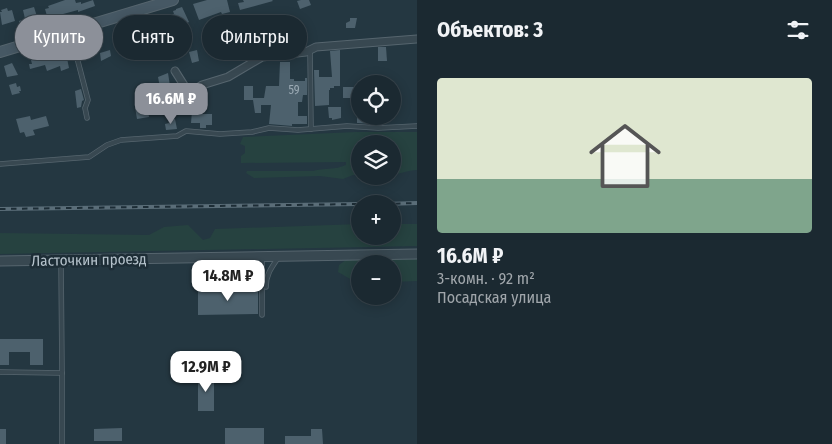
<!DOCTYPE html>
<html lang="ru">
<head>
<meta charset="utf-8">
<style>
	:root { --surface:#1b2931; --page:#243139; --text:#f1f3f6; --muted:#a0a6ab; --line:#39454d; --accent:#8c9099 }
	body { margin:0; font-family:"Fira Sans Condensed",sans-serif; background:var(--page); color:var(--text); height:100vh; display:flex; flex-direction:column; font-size:19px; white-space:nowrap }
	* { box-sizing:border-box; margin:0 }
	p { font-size:16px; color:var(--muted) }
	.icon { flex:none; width:28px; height:28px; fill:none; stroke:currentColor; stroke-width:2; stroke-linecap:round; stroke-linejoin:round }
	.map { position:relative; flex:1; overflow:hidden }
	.drawer { display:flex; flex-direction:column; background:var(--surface); width:415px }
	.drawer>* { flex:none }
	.top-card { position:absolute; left:15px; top:15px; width:326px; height:45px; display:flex; gap:10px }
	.buttons { position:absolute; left:351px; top:75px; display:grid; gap:10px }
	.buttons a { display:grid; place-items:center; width:50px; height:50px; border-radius:50%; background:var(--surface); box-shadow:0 2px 12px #0003,0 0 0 1px var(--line); font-size:25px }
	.price { position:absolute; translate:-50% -42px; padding:0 11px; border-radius:10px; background:#fff; color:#222; font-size:16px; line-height:32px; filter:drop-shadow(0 1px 2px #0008) }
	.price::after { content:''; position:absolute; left:50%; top:30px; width:15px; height:11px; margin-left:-8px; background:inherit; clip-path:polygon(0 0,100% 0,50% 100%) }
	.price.current { background:var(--accent); color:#fff }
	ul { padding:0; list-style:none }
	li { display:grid; align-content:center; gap:10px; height:265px; padding:0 20px }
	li+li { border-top:1px solid var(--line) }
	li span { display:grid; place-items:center; height:155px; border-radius:5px; color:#555 }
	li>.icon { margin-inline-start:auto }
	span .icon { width:90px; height:90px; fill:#fffc; stroke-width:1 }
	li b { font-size:21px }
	h2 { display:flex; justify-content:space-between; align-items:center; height:60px; padding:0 20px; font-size:21px }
	.pill { padding:0 18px; border-radius:22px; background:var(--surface); box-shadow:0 2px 12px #0003,0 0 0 1px var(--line); font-size:18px; line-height:45px }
	.pill.current { background:var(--accent); color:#fff }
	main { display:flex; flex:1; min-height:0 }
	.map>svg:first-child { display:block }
	.green { fill:#264240 }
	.building { fill:#4d616d }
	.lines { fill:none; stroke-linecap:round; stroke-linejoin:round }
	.service-casing { stroke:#56656e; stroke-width:5.5 }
	.minor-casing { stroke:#56656e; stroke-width:9 }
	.tertiary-casing { stroke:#56656e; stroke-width:11 }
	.secondary-casing { stroke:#56656e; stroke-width:12 }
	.service { stroke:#384851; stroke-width:4 }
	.minor { stroke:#384851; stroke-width:7 }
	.tertiary { stroke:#384851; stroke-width:9 }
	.secondary { stroke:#465864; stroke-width:10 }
	.rail-casing { stroke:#5a6d78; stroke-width:4 }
	.rail { stroke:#1d2d36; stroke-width:2; stroke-dasharray:5.5; stroke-linecap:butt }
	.labels { text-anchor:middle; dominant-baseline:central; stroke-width:5; stroke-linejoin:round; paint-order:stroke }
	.number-label { font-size:12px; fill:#9baab4 }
	.street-label { font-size:15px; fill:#b5c2cb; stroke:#1d2d36 }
</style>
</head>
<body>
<main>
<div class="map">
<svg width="417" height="444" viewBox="0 0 417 444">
	<rect width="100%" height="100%" fill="#243741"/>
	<!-- green -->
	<g class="green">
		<path d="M 356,132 L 417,132 L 417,170 C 408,170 402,174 393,174 L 392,144 L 360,144 L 360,175 L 353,175 L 343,179 L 320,176 L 254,178 L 246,173 L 247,171 L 313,171 C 324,168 335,170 346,165 L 346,162 L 241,163 L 241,156 L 245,153 L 245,146 L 240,144 L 243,137 Z"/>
		<polygon points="360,224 360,236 392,236 393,224 417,224 417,246 0,254 0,233 149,235 164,227 188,225 203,240 210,238 215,229"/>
		<polygon points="417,258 417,281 393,282 392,264 360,264 360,281 352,280 338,272 339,265 347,259"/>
	</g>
	<!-- building -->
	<g class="building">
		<polygon points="65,0 75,0 76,3 81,2 81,4 93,0 95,6 78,12 78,10 52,17 51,14 47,16 45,9 49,8 48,6"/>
		<polygon points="207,0 227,0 230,12 222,14 221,12 199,20 193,4"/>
		<polygon points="243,0 272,0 273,1 240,10 238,3 244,2"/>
		<polygon points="301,0 309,0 311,5 300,9 297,1"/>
		<polygon points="34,7 39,23 31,25 32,28 22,31 19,21 25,19 23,10"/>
		<polygon points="182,7 189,22 187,23 188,26 182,28 181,23 172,24 169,16 174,14 173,11 176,10 176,9"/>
		<polygon points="7,8 8,11 12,10 15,21 2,25 0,12 2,12 1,10"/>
		<polygon points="146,17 150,30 146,32 148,37 144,39 145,42 140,44 137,34 122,39 124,45 118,47 113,33 119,32 118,29 139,23 138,19"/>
		<polygon points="350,18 357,18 355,28 346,28 346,23 350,21"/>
		<polygon points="276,31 278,40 276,41 276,43 267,45 264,36 268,35 268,33"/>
		<polygon points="85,37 87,43 90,42 92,47 83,50 79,39"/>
		<polygon points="66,43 68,47 70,46 72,54 67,58 69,68 61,71 60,66 47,71 45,65 30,69 29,64 32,64 30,56 55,49 57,48 56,46"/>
		<polygon points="378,47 386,47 387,61 378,61"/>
		<polygon points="110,50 111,56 101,61 100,53"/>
		<polygon points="197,50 199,61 192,63 189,52"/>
		<polygon points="340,50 340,86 334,86 334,88 330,88 330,90 329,90 329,105 315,106 314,70 319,70 319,77 332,77 330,51"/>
		<polygon points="280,62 290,62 290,79 294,79 294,81 305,81 305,78 307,78 307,95 303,95 302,102 298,102 298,116 307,116 307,124 292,124 292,126 269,124 271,105 261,105 261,113 255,113 253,100 244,100 244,86 253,86 253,98 264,98 266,86 279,86"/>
		<polygon points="12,63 18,75 7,77 4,66"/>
		<polygon points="168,73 170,86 165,87 167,96 171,95 173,106 158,109 155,94 161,93 158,77"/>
		<polygon points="16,83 17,87 20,86 21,91 19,91 20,93 12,95 9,85"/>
		<rect x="343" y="87" width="13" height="11"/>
		<polygon points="81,89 84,100 82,101 81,107 77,108 75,91"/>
		<polygon points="147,105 149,117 137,119 135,107"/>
		<polygon points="328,107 341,107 341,118 332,120 332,118 329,118"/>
		<polygon points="192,111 199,111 199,114 212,114 212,125 206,125 206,128 200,128 200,123 191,123"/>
		<polygon points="30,116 31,120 46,116 49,126 33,130 35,135 26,137 24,132 20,133 16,119"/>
		<polygon points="359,116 372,116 372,119 375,119 375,124 357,123 357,117"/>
		<polygon points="175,119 177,129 166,130 165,124 169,123 168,120"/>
		<polygon points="198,289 255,289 258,292 258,314 198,315"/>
		<polygon points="0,339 43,339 43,365 30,365 30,352 9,352 9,365 0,365"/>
		<rect x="198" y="375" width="16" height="36"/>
		<polygon points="122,428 122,441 94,441 94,429"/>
		<rect x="225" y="428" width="39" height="16"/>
		<rect x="0" y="429" width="6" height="15"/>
		<polygon points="311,429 322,429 323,444 285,444 285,436 311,436"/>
	</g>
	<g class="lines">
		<!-- service casing -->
		<g class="service-casing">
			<g id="service">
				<polyline points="70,31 88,100 85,108 87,118"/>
				<polyline points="310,50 311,129"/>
				<polyline points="0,164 89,157 107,145 121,140 177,136 186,131 220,134 252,132 269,128 298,130 347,126 378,128 417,126"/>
				<polyline points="262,257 262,315"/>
				<polyline points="61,260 62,373"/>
				<path d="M 266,287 C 266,275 271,268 278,258"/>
				<polyline points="259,288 260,275"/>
				<polyline points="0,372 62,373 62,444"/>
			</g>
		</g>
		<!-- minor casing -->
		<g class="minor-casing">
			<polyline id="minor" points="175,71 187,90 192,92 202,85 228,77 262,57 306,52 316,47 417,39"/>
		</g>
		<!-- tertiary casing -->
		<g class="tertiary-casing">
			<polyline id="tertiary" points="0,261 417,254"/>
		</g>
		<!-- secondary casing -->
		<g class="secondary-casing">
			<polyline id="secondary" points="0,52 173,0"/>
		</g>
		<!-- service -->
		<use href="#service" class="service"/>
		<!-- minor -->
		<use href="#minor" class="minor"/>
		<!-- tertiary -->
		<use href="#tertiary" class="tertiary"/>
		<!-- secondary -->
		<use href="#secondary" class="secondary"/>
		<!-- rail casing -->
		<g class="rail-casing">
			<g id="rail">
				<polyline points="384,204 417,203"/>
				<polyline points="0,209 360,204"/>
			</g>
		</g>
		<!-- rail -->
		<use href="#rail" class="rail"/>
	</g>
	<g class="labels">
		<!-- number labels -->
		<g class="number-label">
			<text x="294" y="90">59</text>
		</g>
		<!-- street labels -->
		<g class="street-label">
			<text transform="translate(89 260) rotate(-1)">Ласточкин проезд</text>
		</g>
	</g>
</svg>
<div class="buttons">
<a><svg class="icon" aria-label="locate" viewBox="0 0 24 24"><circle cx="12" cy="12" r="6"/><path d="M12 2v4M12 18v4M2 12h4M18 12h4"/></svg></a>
<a><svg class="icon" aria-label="layers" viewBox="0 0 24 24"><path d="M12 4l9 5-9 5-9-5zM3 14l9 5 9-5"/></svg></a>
<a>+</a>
<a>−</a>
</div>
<b class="price current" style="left:171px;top:125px">16.6M ₽</b>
<b class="price" style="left:228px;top:302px">14.8M ₽</b>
<b class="price" style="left:206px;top:393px">12.9M ₽</b>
<div class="top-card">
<a class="pill current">Купить</a>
<a class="pill">Снять</a>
<a class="pill">Фильтры</a>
</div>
</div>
<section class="drawer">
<h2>Объектов: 3<svg class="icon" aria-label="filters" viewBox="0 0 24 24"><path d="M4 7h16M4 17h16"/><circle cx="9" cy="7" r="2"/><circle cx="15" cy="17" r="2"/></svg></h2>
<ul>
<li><span style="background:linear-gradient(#dfe7d0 65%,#7fa58c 0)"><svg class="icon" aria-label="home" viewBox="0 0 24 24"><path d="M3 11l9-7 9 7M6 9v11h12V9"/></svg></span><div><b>16.6M ₽</b><p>3-комн. · 92 m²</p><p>Посадская улица</p></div></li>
</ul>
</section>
</main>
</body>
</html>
